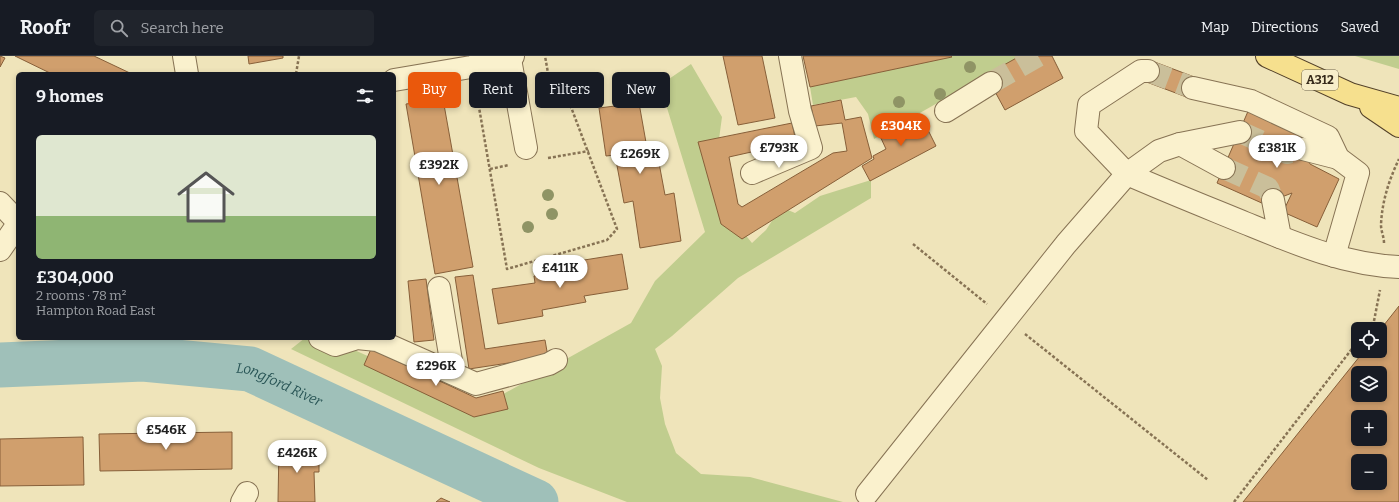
<!DOCTYPE html>
<html lang="en">
<head>
<meta charset="utf-8">
<style>
	:root { --surface:#171b24; --page:#20242c; --text:#f1f3f6; --muted:#9ea1a6; --line:#363941; --accent:#ea580c }
	body { margin:0; font-family:Bitter,serif; background:var(--page); color:var(--text); height:100vh; display:flex; flex-direction:column; font-size:15px; white-space:nowrap }
	* { box-sizing:border-box; margin:0 }
	p { font-size:13px; color:var(--muted) }
	.icon { flex:none; width:22px; height:22px; fill:none; stroke:currentColor; stroke-width:2; stroke-linecap:round; stroke-linejoin:round }
	.map { position:relative; flex:1; overflow:hidden }
	.side { position:absolute; left:16px; top:16px; width:380px; height:268px; display:flex; flex-direction:column; background:var(--surface); border-radius:6px; box-shadow:0 2px 6px #0003 }
	.side>* { flex:none }
	.banner { position:absolute; left:408px; top:16px; width:380px; height:36px; display:flex; gap:8px }
	.tools { position:absolute; left:1351px; top:266px; display:grid; gap:8px }
	.tools a { display:grid; place-items:center; width:36px; height:36px; border-radius:6px; background:var(--surface); box-shadow:0 2px 6px #0003; font-size:20px }
	.price { position:absolute; translate:-50% -34px; padding:0 9px; border-radius:14px; background:#fff; color:#222; font-size:13px; line-height:26px; filter:drop-shadow(0 1px 2px #0008) }
	.price::after { content:''; position:absolute; left:50%; top:24px; width:12px; height:9px; margin-left:-6px; background:inherit; clip-path:polygon(0 0,100% 0,50% 100%) }
	.price.current { background:var(--accent); color:#fff }
	ul { padding:0; list-style:none }
	li { display:grid; align-content:center; gap:8px; height:212px; padding:0 20px }
	li span { display:grid; place-items:center; height:124px; border-radius:6px; color:#555 }
	li>.icon { margin-inline-start:auto }
	span .icon { width:72px; height:72px; fill:#fffc; stroke-width:1 }
	li b { font-size:17px }
	h2 { display:flex; justify-content:space-between; align-items:center; height:48px; padding:0 20px; font-size:17px }
	.tag { padding:0 14px; border-radius:6px; background:var(--surface); box-shadow:0 2px 6px #0003; font-size:14px; line-height:36px }
	.tag.current { background:var(--accent); color:#fff }
	header { display:flex; align-items:center; gap:24px; box-sizing:border-box; height:56px; padding:0 20px; background:var(--surface); border-bottom:1px solid var(--line) }
	header strong { font-size:19px }
	nav { display:flex; gap:22px; margin-inline-start:auto; font-size:14px }
	.search { width:280px; height:36px; background:var(--page); display:flex; align-items:center; gap:10px; box-sizing:border-box; padding:0 14px; border-radius:6px; color:var(--muted); font-size:15px }
	.map>svg:first-child { display:block }
	.green { fill:#c0cd8e }
	.lines { fill:none; stroke-linecap:round; stroke-linejoin:round }
	.river { stroke:#9fc0b9; stroke-width:45 }
	.building { fill:#d09f6d; stroke:#875f39; fill-rule:evenodd }
	.minor-tunnel { stroke:#cabf9a; stroke-width:22; stroke-dasharray:22 11; stroke-linecap:butt }
	.minor-casing { stroke:#877354; stroke-width:24 }
	.major-casing { stroke:#534129; stroke-width:24 }
	.path { stroke:#877354; stroke-width:2.5; stroke-dasharray:3 2; stroke-linecap:butt }
	.minor { stroke:#faf1cd; stroke-width:22 }
	.major { stroke:#f6e08e; stroke-width:22 }
	.tree { fill:#8f9465 }
	.labels { text-anchor:middle; dominant-baseline:central; stroke-width:3.5; stroke-linejoin:round; paint-order:stroke }
	.shield { fill:#f7eeca; stroke:#6f644f; stroke-width:1 }
	.shield-label { font-size:12px; font-weight:bold; fill:#35291a }
	.water-label { font-size:14px; font-style:italic; fill:#285455; stroke:#f7eeca }
</style>
</head>
<body>
<header>
<strong>Roofr</strong>
<div class="search"><svg class="icon" aria-label="search" viewBox="0 0 24 24"><circle cx="10" cy="10" r="6"/><path d="M15 15l6 6"/></svg>Search here</div>
<nav><a>Map</a><a>Directions</a><a>Saved</a></nav>
</header>
<div class="map">
<svg width="1399" height="446" viewBox="0 0 1399 446">
	<rect width="100%" height="100%" fill="#efe4ba"/>
	<!-- green -->
	<g class="green">
		<polygon points="951,0 1020,0 874,83 868,58 856,41 813,49 810,31 951,1"/>
		<polygon points="1355,0 1399,0 1399,13"/>
		<polygon points="691,8 722,61 717,98 743,176 752,187 766,174 781,151 795,157 820,140 871,124 871,142 738,222 672,280 655,293 662,310 660,342 665,368 676,397 701,418 750,421 843,446 627,446 539,412 291,293 305,282 328,282 480,351 631,267 655,225 705,176 660,29"/>
	</g>
	<g class="lines">
		<!-- river -->
		<path class="river" id="s1" d="M 0,309 L 143,303 L 250,313 L 536,446"/>
	</g>
	<!-- building -->
	<g class="building">
		<polygon points="0,0 5,2 0,11"/>
		<polygon points="15,0 94,0 132,18 52,18"/>
		<polygon points="248,0 283,0 283,2 249,8"/>
		<polygon points="723,0 762,0 775,62 738,69"/>
		<polygon points="803,0 951,0 952,1 810,31"/>
		<polygon points="1020,0 1052,0 1063,22 1005,54 986,19"/>
		<polygon points="1152,5 1197,22 1189,42 1144,25"/>
		<polygon points="443,43 473,211 435,218 406,48"/>
		<polygon points="841,44 845,64 861,61 872,102 742,183 721,168 698,86 792,67 796,86 729,101 738,148 742,151 833,97 847,95 842,67 815,70 811,50"/>
		<polygon points="639,47 647,92 656,91 665,139 674,137 681,185 640,192 633,145 624,147 615,99 606,100 599,52"/>
		<polygon points="1249,53 1295,73 1310,108 1339,123 1317,171 1283,156 1292,137 1264,148 1217,127"/>
		<polygon points="920,58 936,90 870,125 862,110 874,103 873,100 886,93 880,80"/>
		<polygon points="622,198 628,233 584,240 586,246 542,254 543,260 498,268 492,233 535,227 534,220 579,213 578,205"/>
		<polygon points="473,219 485,293 545,284 548,301 469,313 455,221"/>
		<polygon points="426,223 434,284 414,286 408,225"/>
		<path d="M 1399,250 L 1399,446 L 1243,446 L 1364,295 L 1380,295 L 1380,274 ZM 1358,317 L 1380,317 L 1380,339 L 1358,339 ZM 1358,361 L 1380,361 L 1380,383 L 1358,383 ZM 1358,405 L 1380,405 L 1380,427 L 1358,427 Z"/>
		<polygon points="371,293 476,342 503,335 508,353 474,361 364,309"/>
		<polygon points="232,376 232,413 100,415 99,378"/>
		<polygon points="83,381 84,429 0,430 0,383"/>
		<polygon points="279,390 314,391 314,405 319,406 319,416 314,416 315,446 278,446"/>
		<polygon points="441,442 450,446 436,446"/>
	</g>
	<g class="lines">
		<!-- minor-tunnel -->
		<g class="minor-tunnel">
			<polyline points="1148,15 1193,32"/>
			<polyline points="991,27 1038,0"/>
			<polyline points="1240,76 1287,97 1303,93"/>
			<polyline points="1224,112 1268,132 1273,144"/>
		</g>
		<!-- minor casing -->
		<g class="minor-casing">
			<g id="minor">
				<polyline points="184,0 187,18"/>
				<polyline points="510,3 526,92"/>
				<polyline points="1148,15 1141,15 1089,49 1086,75 1127,118 1159,95 1180,88 1240,76"/>
				<polyline points="394,24 471,11 510,3 513,0"/>
				<polyline points="1193,32 1251,45 1328,81 1338,102 1358,117 1334,200"/>
				<polyline points="946,55 991,27"/>
				<polyline points="1180,88 1224,112"/>
				<polyline points="1303,93 1338,102"/>
				<polyline points="752,117 811,92 800,55 790,0"/>
				<polyline points="1273,144 1280,181"/>
				<polyline points="0,147 18,166"/>
				<polyline points="0,194 18,168"/>
				<polyline points="439,232 453,317"/>
				<polyline points="320,282 335,289 357,282 377,284 476,328 549,308 556,304"/>
				<path d="M 867,438 L 1066,188 L 1127,118 C 1166,135 1206,151 1245,167 C 1294,187 1345,209 1399,211"/>
				<polyline points="242,446 247,437"/>
			</g>
		</g>
		<!-- major casing -->
		<g class="major-casing">
			<g id="major">
				<polyline points="1267,0 1350,38 1399,52"/>
				<polyline points="1371,51 1399,70"/>
			</g>
		</g>
		<!-- path -->
		<g class="path">
			<polyline points="296,18 299,0"/>
			<polyline points="476,34 507,213 607,184 617,173 568,43 554,40 548,17 545,0"/>
			<polyline points="548,102 589,95"/>
			<polyline points="490,113 509,109"/>
			<path d="M 1384,187 C 1384,181 1381,175 1381,169 C 1382,145 1389,124 1399,103"/>
			<polyline points="913,188 987,248"/>
			<polyline points="1368,273 1374,265 1380,234"/>
			<polyline points="1025,278 1208,424"/>
			<polyline points="1234,446 1358,285"/>
		</g>
		<!-- minor -->
		<use href="#minor" class="minor"/>
		<!-- major -->
		<use href="#major" class="major"/>
	</g>
	<!-- trees -->
	<g class="tree">
		<circle cx="970" cy="11" r="6"/>
		<circle cx="940" cy="38" r="6"/>
		<circle cx="899" cy="46" r="6"/>
		<circle cx="548" cy="139" r="6"/>
		<circle cx="552" cy="158" r="6"/>
		<circle cx="528" cy="171" r="6"/>
	</g>
	<g class="labels">
		<!-- shield labels -->
		<rect class="shield" x="1302" y="14" width="36" height="20" rx="3"/>
		<g class="shield-label">
			<text x="1320" y="24">A312</text>
		</g>
		<!-- water labels -->
		<g class="water-label">
			<text stroke="none"><textPath href="#s1" startOffset="283">Longford River</textPath></text>
		</g>
	</g>
</svg>
<div class="tools">
<a><svg class="icon" aria-label="locate" viewBox="0 0 24 24"><circle cx="12" cy="12" r="6"/><path d="M12 2v4M12 18v4M2 12h4M18 12h4"/></svg></a>
<a><svg class="icon" aria-label="layers" viewBox="0 0 24 24"><path d="M12 4l9 5-9 5-9-5zM3 14l9 5 9-5"/></svg></a>
<a>+</a>
<a>−</a>
</div>
<b class="price current" style="left:901px;top:91px">£304K</b>
<b class="price" style="left:779px;top:113px">£793K</b>
<b class="price" style="left:1277px;top:113px">£381K</b>
<b class="price" style="left:640px;top:119px">£269K</b>
<b class="price" style="left:439px;top:130px">£392K</b>
<b class="price" style="left:560px;top:233px">£411K</b>
<b class="price" style="left:436px;top:331px">£296K</b>
<b class="price" style="left:166px;top:395px">£546K</b>
<b class="price" style="left:297px;top:418px">£426K</b>
<div class="banner">
<a class="tag current">Buy</a>
<a class="tag">Rent</a>
<a class="tag">Filters</a>
<a class="tag">New</a>
</div>
<section class="side">
<h2>9 homes<svg class="icon" aria-label="filters" viewBox="0 0 24 24"><path d="M4 7h16M4 17h16"/><circle cx="9" cy="7" r="2"/><circle cx="15" cy="17" r="2"/></svg></h2>
<ul>
<li><span style="background:linear-gradient(#dfe7d0 65%,#8fb573 0)"><svg class="icon" aria-label="home" viewBox="0 0 24 24"><path d="M3 11l9-7 9 7M6 9v11h12V9"/></svg></span><div><b>£304,000</b><p>2 rooms · 78 m²</p><p>Hampton Road East</p></div></li>
</ul>
</section>
</div>
</body>
</html>
